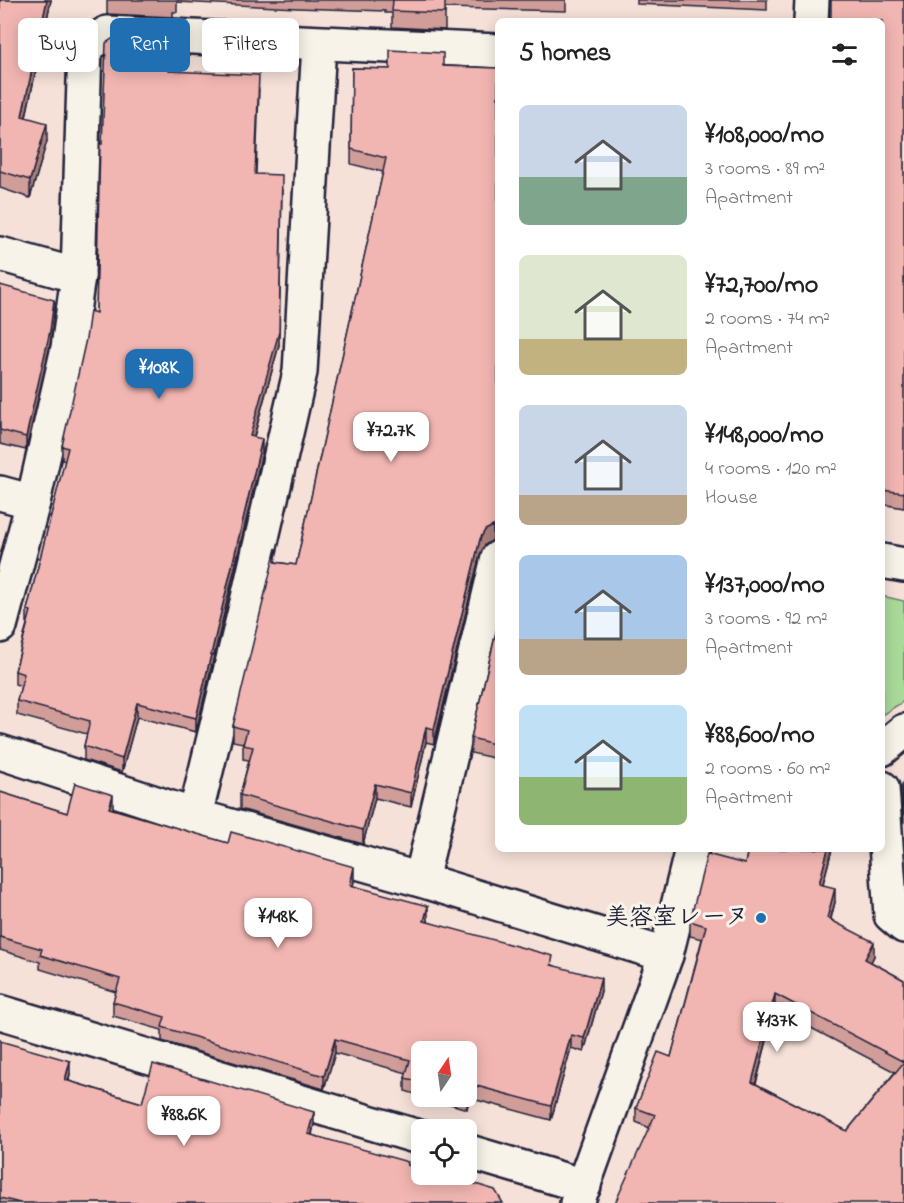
<!DOCTYPE html>
<html lang="en">
<head>
<meta charset="utf-8">
<style>
	:root { --surface:#fff; --page:#f2f2f2; --text:#222; --muted:#767676; --accent:#1f6fb2 }
	body { margin:0; font-family:"Indie Flower","Klee One",sans-serif; background:var(--page); color:var(--text); height:100vh; display:flex; flex-direction:column; font-size:22px; white-space:nowrap }
	* { box-sizing:border-box; margin:0 }
	p { font-size:20px; color:var(--muted) }
	.icon { flex:none; width:33px; height:33px; fill:none; stroke:currentColor; stroke-width:2; stroke-linecap:round; stroke-linejoin:round }
	.map { position:relative; flex:1; overflow:hidden }
	.details { position:absolute; left:495px; top:18px; width:390px; height:834px; display:flex; flex-direction:column; background:var(--surface); border-radius:9px; box-shadow:0 3px 15px #0003 }
	.details>* { flex:none }
	.banner { position:absolute; left:18px; top:18px; width:387px; height:54px; display:flex; gap:12px }
	.needle { width:39px; rotate:13deg }
	.buttons { position:absolute; left:411px; top:1041px; display:grid; gap:12px }
	.buttons a { display:grid; place-items:center; width:66px; height:66px; border-radius:9px; background:var(--surface); box-shadow:0 3px 15px #0003; font-size:30px }
	.price { position:absolute; translate:-50% -51px; padding:0 14px; border-radius:12px; background:#fff; color:#222; font-size:20px; line-height:39px; filter:drop-shadow(0 2px 3px #0008) }
	.price::after { content:''; position:absolute; left:50%; top:36px; width:18px; height:14px; margin-left:-9px; background:inherit; clip-path:polygon(0 0,100% 0,50% 100%) }
	.price.current { background:var(--accent); color:#fff }
	ul { padding:0; list-style:none }
	li { display:flex; align-items:center; gap:18px; height:150px; padding:0 24px }
	li span { display:grid; place-items:center; flex:none; width:168px; height:120px; border-radius:9px; color:#555 }
	li>.icon { margin-inline-start:auto }
	span .icon { width:72px; height:72px; fill:#fffc; stroke-width:1 }
	li b { font-size:26px }
	h2 { display:flex; justify-content:space-between; align-items:center; height:72px; padding:0 24px; font-size:26px }
	.pill { padding:0 21px; border-radius:9px; background:var(--surface); box-shadow:0 3px 15px #0003; font-size:21px; line-height:54px }
	.pill.current { background:var(--accent); color:#fff }
	.map>svg:first-child { display:block }
	.green { fill:#aada9a; stroke:#667e6a; stroke-width:1.5 }
	.lines { fill:none; stroke-linecap:round; stroke-linejoin:round }
	.minor-casing { stroke:#22223b; stroke-width:38 }
	.minor { stroke:#f7f3e8; stroke-width:33 }
	.wall { fill:#d09d99; stroke:#22223b; stroke-width:1.5; fill-rule:evenodd }
	.shaded-wall { fill:#a97f7d; stroke:#22223b; stroke-width:1.5 }
	.building { fill:#f2b6b2; stroke:#22223b; stroke-width:1.5; fill-rule:evenodd }
	.poi-dot { fill:#1f6fb2; stroke:#f7f3e8; stroke-width:2 }
	.labels { text-anchor:middle; dominant-baseline:central; stroke-width:6; stroke-linejoin:round; paint-order:stroke }
	.poi-label { font-size:24px; font-weight:bold; fill:#22223b; stroke:#f7f3e8; text-anchor:end }
</style>
</head>
<body>
<div class="map">
<svg width="904" height="1203" viewBox="0 0 904 1203">
	<rect width="100%" height="100%" fill="#f6e1d8"/>
	<filter id="ink" filterUnits="userSpaceOnUse"><feTurbulence type="fractalNoise" baseFrequency=".0167" numOctaves="2"/><feDisplacementMap in="SourceGraphic" scale="12" xChannelSelector="R" yChannelSelector="G"/><feConvolveMatrix kernelMatrix="1 2 1 2 8 2 1 2 1" color-interpolation-filters="sRGB"/></filter>
	<g filter="url(#ink)">
		<!-- green -->
		<polygon class="green" points="882,596 904,601 904,701 882,715"/>
		<g class="lines">
			<!-- minor casing -->
			<g class="minor-casing">
				<g id="minor">
					<polyline points="811,21 812,0"/>
					<polyline points="0,254 78,276"/>
					<polyline points="0,493 33,502"/>
					<polyline points="882,561 904,565"/>
					<polyline points="0,626 33,502 68,348 78,276 85,47 107,33 498,51"/>
					<polyline points="882,749 904,731"/>
					<polyline points="0,752 195,816 421,880 666,955"/>
					<polyline points="882,788 891,915 904,926"/>
					<polyline points="195,816 249,594 300,372 319,44"/>
					<polyline points="421,880 498,558"/>
					<polyline points="0,1012 422,1138"/>
					<polyline points="466,1151 584,1186"/>
					<polyline points="577,1203 666,955 692,849"/>
				</g>
			</g>
			<!-- minor -->
			<use href="#minor" class="minor"/>
		</g>
		<!-- wall -->
		<g class="wall">
			<polygon points="0,0 51,0 26,117 47,141 30,198 0,188"/>
			<polygon points="107,0 566,0 566,11 445,8 445,30 392,27 392,13 385,13 385,11 297,8 177,2 177,12 173,12 173,17 107,14"/>
			<polygon points="637,0 767,0 767,10 637,4"/>
			<polygon points="904,0 904,508 882,504 882,21"/>
			<polygon points="171,55 170,71 259,89 256,174 279,345 254,437 262,453 196,732 137,717 122,772 84,760 84,746 87,734 17,715 17,701 21,686 15,684 15,671 27,624 27,610 65,461 62,460 62,446 96,313 102,144"/>
			<polygon points="443,66 498,68 498,540 493,540 485,545 480,554 434,744 426,742 411,807 375,798 363,844 240,809 240,795 249,760 243,759 243,743 233,741 233,726 276,562 296,565 383,172 351,164 352,68 390,69"/>
			<polygon points="0,285 54,314 50,345 26,450 0,444"/>
			<polygon points="498,624 498,759 471,753 471,738"/>
			<polygon points="904,782 904,822 903,821 902,800 902,785"/>
			<polygon points="0,792 67,813 112,809 354,881 353,886 428,920 428,922 553,965 601,991 584,1052 571,1048 551,1120 469,1098 467,1109 424,1096 466,1096 466,1052 422,1052 422,1096 405,1091 405,1078 407,1073 335,1053 324,1089 162,1041 162,1030 113,1016 113,1002 116,992 40,969 40,962 0,950"/>
			<path d="M 748,849 L 832,849 L 823,884 L 835,902 L 831,919 L 874,956 L 871,962 L 904,980 L 904,1203 L 650,1128 L 636,1122 L 636,1108 L 671,1057 L 702,939 L 690,936 L 690,921 L 745,864 ZM 775,1009 L 895,1072 L 847,1131 L 756,1084 Z"/>
			<polygon points="0,1039 0,1041 70,1074 69,1081 142,1103 314,1125 312,1135 408,1165 503,1203 0,1203"/>
		</g>
		<!-- shaded-wall -->
		<g class="shaded-wall">
			<polygon points="47,0 51,0 22,134 22,116"/>
			<polygon points="47,123 47,141 30,198 30,180"/>
			<polygon points="282,189 279,345 250,450 250,436"/>
			<polygon points="54,300 54,314 50,345 26,450 26,437"/>
			<polygon points="262,439 262,453 196,732 196,718"/>
			<polygon points="493,526 493,540 485,545 480,554 434,744 434,729 480,539 485,530"/>
			<polygon points="137,703 137,717 122,772 122,759"/>
			<polygon points="426,727 426,742 411,807 411,793"/>
			<polygon points="375,784 375,798 363,844 363,830"/>
			<polygon points="113,795 113,809 109,822 109,808"/>
			<polygon points="828,849 832,849 819,898 819,884"/>
			<polygon points="354,867 354,881 350,899 350,885"/>
			<polygon points="835,888 835,902 827,932 827,918"/>
			<polygon points="428,906 428,920 424,935 424,921"/>
			<polygon points="874,942 874,956 865,973 865,959"/>
			<polygon points="601,978 601,991 584,1052 584,1038"/>
			<polygon points="775,994 775,1009 752,1097 752,1082"/>
			<polygon points="571,1035 571,1048 551,1120 551,1106"/>
			<polygon points="335,1039 335,1053 324,1089 324,1076"/>
			<polygon points="70,1061 70,1074 65,1093 65,1080"/>
			<polygon points="469,1084 469,1098 467,1109 467,1095"/>
			<polygon points="314,1112 314,1125 308,1147 308,1134"/>
		</g>
		<!-- building -->
		<g class="building">
			<polygon points="0,0 47,0 22,116 47,123 30,180 0,171"/>
			<polygon points="393,0 445,0 445,13 392,11"/>
			<polygon points="831,0 904,0 904,493 882,490 882,21 831,21"/>
			<polygon points="112,39 171,41 169,71 259,75 255,174 282,175 279,332 250,436 262,439 196,718 137,703 122,759 84,746 90,721 17,701 24,674 15,671 31,611 27,610 68,448 62,446 86,339 90,311 96,313 100,143 102,144 106,43"/>
			<polygon points="390,50 443,53 443,66 498,68 498,526 493,526 485,530 480,539 434,729 426,727 411,793 375,784 363,830 240,795 253,747 243,745 247,730 233,726 276,548 275,562 296,565 386,158 351,149 352,68 390,69"/>
			<polygon points="0,285 54,300 50,331 26,437 0,430"/>
			<polygon points="498,624 498,745 471,738"/>
			<polygon points="904,782 904,807 903,806 902,785"/>
			<polygon points="75,783 113,795 109,808 228,843 231,832 354,867 350,885 428,906 424,921 553,956 551,965 601,978 584,1038 571,1035 551,1106 469,1084 466,1095 466,1052 422,1052 422,1082 405,1078 410,1060 335,1039 324,1076 162,1027 165,1017 113,1002 120,979 40,955 42,949 0,937 0,792 67,813"/>
			<path d="M 748,849 L 828,849 L 819,884 L 835,888 L 827,918 L 874,942 L 865,959 L 904,980 L 904,1203 L 615,1203 L 655,1115 L 636,1108 L 658,1052 L 671,1057 L 706,926 L 690,921 L 707,854 L 745,864 ZM 775,994 L 904,1062 L 847,1131 L 752,1082 Z"/>
			<polygon points="0,1041 70,1061 65,1080 142,1103 153,1064 314,1112 308,1134 408,1162 407,1165 422,1169 422,1174 442,1174 495,1190 503,1203 20,1203 0,1198"/>
		</g>
	</g>
	<!-- markers -->
	<circle class="poi-dot" cx="761" cy="918" r="6"/>
	<g class="labels">
		<!-- poi labels -->
		<g class="poi-label">
			<text x="749" y="918">美容室レーヌ</text>
		</g>
	</g>
</svg>
<div class="buttons">
<a><svg class="needle" viewBox="-14 -14 28 28"><path d="M0-13l5 13h-10z" fill="#e53935"/><path d="M0 13l5-13h-10z" fill="#767676"/></svg></a>
<a><svg class="icon" aria-label="locate" viewBox="0 0 24 24"><circle cx="12" cy="12" r="6"/><path d="M12 2v4M12 18v4M2 12h4M18 12h4"/></svg></a>
</div>
<b class="price current" style="left:159px;top:400px">¥108K</b>
<b class="price" style="left:391px;top:463px">¥72.7K</b>
<b class="price" style="left:278px;top:949px">¥148K</b>
<b class="price" style="left:777px;top:1053px">¥137K</b>
<b class="price" style="left:184px;top:1147px">¥88.6K</b>
<div class="banner">
<a class="pill">Buy</a>
<a class="pill current">Rent</a>
<a class="pill">Filters</a>
</div>
<section class="details">
<h2>5 homes<svg class="icon" aria-label="filters" viewBox="0 0 24 24"><path d="M4 7h16M4 17h16"/><circle cx="9" cy="7" r="2"/><circle cx="15" cy="17" r="2"/></svg></h2>
<ul>
<li><span style="background:linear-gradient(#c9d6e8 60%,#7fa58c 0)"><svg class="icon" aria-label="home" viewBox="0 0 24 24"><path d="M3 11l9-7 9 7M6 9v11h12V9"/></svg></span><div><b>¥108,000/mo</b><p>3 rooms · 89 m²</p><p>Apartment</p></div></li>
<li><span style="background:linear-gradient(#dfe7d0 70%,#c2b280 0)"><svg class="icon" aria-label="home" viewBox="0 0 24 24"><path d="M3 11l9-7 9 7M6 9v11h12V9"/></svg></span><div><b>¥72,700/mo</b><p>2 rooms · 74 m²</p><p>Apartment</p></div></li>
<li><span style="background:linear-gradient(#c9d6e8 75%,#b9a48a 0)"><svg class="icon" aria-label="home" viewBox="0 0 24 24"><path d="M3 11l9-7 9 7M6 9v11h12V9"/></svg></span><div><b>¥148,000/mo</b><p>4 rooms · 120 m²</p><p>House</p></div></li>
<li><span style="background:linear-gradient(#a9c7e8 70%,#b9a48a 0)"><svg class="icon" aria-label="home" viewBox="0 0 24 24"><path d="M3 11l9-7 9 7M6 9v11h12V9"/></svg></span><div><b>¥137,000/mo</b><p>3 rooms · 92 m²</p><p>Apartment</p></div></li>
<li><span style="background:linear-gradient(#bfe0f5 60%,#8fb573 0)"><svg class="icon" aria-label="home" viewBox="0 0 24 24"><path d="M3 11l9-7 9 7M6 9v11h12V9"/></svg></span><div><b>¥88,600/mo</b><p>2 rooms · 60 m²</p><p>Apartment</p></div></li>
</ul>
</section>
</div>
</body>
</html>
